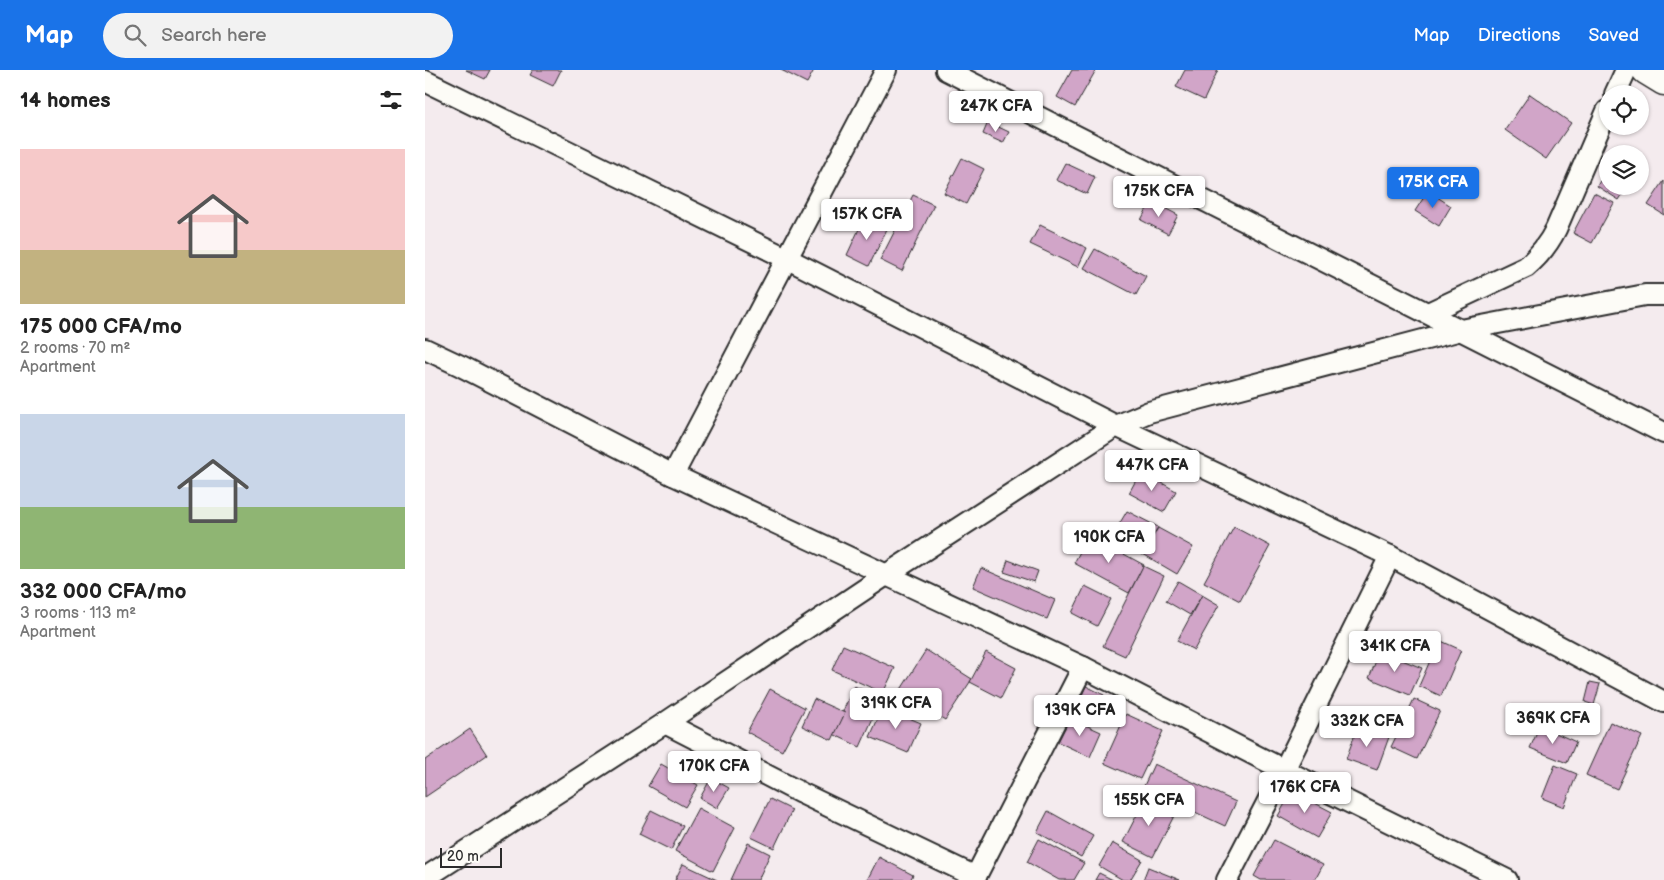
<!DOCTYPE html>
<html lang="en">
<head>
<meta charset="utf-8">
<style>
	:root { --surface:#fff; --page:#f2f2f2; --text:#222; --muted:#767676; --accent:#1a73e8 }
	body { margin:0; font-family:"Balsamiq Sans",sans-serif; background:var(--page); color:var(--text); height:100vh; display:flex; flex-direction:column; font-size:19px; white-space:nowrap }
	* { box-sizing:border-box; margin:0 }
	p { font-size:16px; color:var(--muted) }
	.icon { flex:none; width:28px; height:28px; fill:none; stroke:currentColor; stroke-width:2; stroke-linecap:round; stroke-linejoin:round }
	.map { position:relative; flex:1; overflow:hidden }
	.details { display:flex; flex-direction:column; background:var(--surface); width:425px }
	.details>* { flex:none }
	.fabs { position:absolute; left:1174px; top:15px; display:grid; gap:10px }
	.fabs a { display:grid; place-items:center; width:50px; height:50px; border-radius:50%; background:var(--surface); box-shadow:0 1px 4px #0004; font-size:25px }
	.scale { position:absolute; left:15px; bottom:12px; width:62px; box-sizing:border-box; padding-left:5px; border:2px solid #2b2b2b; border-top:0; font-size:14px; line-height:18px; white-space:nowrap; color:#2b2b2b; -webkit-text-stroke:4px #fdfcf7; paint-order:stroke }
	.price { position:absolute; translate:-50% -42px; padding:0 11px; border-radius:5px; background:#fff; color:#222; font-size:16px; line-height:32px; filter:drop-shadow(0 1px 2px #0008) }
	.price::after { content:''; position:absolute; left:50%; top:30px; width:15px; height:11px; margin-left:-8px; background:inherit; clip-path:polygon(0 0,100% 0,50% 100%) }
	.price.current { background:var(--accent); color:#fff }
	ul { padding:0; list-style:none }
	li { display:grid; align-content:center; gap:10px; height:265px; padding:0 20px }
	li span { display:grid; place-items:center; height:155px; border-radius:0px; color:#555 }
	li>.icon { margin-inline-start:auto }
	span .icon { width:90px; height:90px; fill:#fffc; stroke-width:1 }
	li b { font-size:21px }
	h2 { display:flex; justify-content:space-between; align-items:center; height:60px; padding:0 20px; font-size:21px }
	header { display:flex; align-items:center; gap:30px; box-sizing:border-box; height:70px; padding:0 25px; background:var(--accent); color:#fff }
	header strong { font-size:24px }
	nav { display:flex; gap:28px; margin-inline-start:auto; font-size:18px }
	.search { width:350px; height:45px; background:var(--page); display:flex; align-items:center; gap:12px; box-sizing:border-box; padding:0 18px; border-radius:28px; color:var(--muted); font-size:19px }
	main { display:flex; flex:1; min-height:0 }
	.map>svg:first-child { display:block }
	.building { fill:#d1a5c8; stroke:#2b2b2b }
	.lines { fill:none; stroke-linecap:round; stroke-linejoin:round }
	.street-casing { stroke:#2b2b2b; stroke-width:24 }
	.secondary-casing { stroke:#2b2b2b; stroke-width:31 }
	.street { stroke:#fdfcf7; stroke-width:20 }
	.secondary { stroke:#fdfcf7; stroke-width:28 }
</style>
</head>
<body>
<header>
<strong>Map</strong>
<div class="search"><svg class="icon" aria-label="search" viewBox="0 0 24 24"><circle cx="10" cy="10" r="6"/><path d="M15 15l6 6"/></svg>Search here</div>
<nav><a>Map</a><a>Directions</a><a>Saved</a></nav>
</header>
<main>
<section class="details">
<h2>14 homes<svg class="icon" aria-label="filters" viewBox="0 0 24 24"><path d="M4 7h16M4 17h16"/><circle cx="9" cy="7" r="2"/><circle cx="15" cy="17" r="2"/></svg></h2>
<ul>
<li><span style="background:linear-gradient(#f6c9c9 65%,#c2b280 0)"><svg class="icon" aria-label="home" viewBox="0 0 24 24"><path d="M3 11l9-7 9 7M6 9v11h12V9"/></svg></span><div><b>175 000 CFA/mo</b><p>2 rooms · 70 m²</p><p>Apartment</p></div></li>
<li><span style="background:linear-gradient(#c9d6e8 60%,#8fb573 0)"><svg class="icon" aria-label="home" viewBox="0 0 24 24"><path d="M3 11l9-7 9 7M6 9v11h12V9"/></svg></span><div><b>332 000 CFA/mo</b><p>3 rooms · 113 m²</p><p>Apartment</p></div></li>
</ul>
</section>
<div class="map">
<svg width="1239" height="810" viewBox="0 0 1239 810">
	<rect width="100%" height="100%" fill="#f4ebee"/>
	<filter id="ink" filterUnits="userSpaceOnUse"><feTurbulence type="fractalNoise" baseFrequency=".02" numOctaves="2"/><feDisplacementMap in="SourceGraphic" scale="10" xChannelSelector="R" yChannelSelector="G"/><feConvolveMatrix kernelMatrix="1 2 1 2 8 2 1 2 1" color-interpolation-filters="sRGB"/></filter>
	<g filter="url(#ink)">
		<!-- building -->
		<g class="building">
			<polygon points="41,0 65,0 60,9"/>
			<polygon points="108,0 136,0 128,16 105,5"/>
			<polygon points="356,0 389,0 382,13"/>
			<polygon points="647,0 671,0 650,37 632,27"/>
			<polygon points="760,0 793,0 779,30 751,17"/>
			<polygon points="1105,24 1146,53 1121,89 1080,60"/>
			<polygon points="563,52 584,62 578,73 558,64"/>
			<polygon points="537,88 559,99 541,134 519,123"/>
			<polygon points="640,93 670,107 662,124 631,110"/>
			<polygon points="1182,99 1182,116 1203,116 1194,130 1172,116"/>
			<polygon points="1239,111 1239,145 1223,135"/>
			<polygon points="1003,121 1026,136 1014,156 990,141"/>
			<polygon points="1169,123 1189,133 1167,173 1148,163"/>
			<polygon points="488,125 509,135 477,201 455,190"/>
			<polygon points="726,131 753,145 743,164 716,150"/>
			<polygon points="440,146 463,157 444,196 422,185"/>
			<polygon points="615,155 662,178 653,197 605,174"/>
			<polygon points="670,179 721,206 711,225 659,198"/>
			<polygon points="716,401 751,421 739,442 704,423"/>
			<polygon points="702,441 733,457 718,485 686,468"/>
			<polygon points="809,457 845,476 815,531 779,512"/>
			<polygon points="733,458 768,477 752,504 718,484"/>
			<polygon points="664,465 719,495 704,523 649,493"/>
			<polygon points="583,490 613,501 609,512 579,502"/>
			<polygon points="718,496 739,506 700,586 678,576"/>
			<polygon points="556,498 630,530 622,549 548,517"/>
			<polygon points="753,511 777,525 765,545 741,531"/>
			<polygon points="660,516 686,529 672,556 647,543"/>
			<polygon points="777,525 794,535 769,580 752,571"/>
			<polygon points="1014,570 1036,580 1016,626 994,616"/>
			<polygon points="418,575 470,598 458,623 407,600"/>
			<polygon points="501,580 547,609 520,650 475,621"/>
			<polygon points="955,581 997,598 985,625 944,608"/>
			<polygon points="561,582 591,598 576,628 545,612"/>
			<polygon points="1165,612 1175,614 1169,635 1160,632"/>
			<polygon points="429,616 457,628 435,677 408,664"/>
			<polygon points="661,616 679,625 675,634 657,625"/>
			<polygon points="345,619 380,638 357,681 322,662"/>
			<polygon points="389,629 420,643 407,670 377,656"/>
			<polygon points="989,629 1015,641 992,689 966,677"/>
			<polygon points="458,637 496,653 483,683 445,667"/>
			<polygon points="950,639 977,652 971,666 943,653"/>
			<polygon points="701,644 738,661 715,709 679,693"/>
			<polygon points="645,648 676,662 665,687 633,672"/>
			<polygon points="1185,652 1217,666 1192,719 1161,705"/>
			<polygon points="933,656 964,667 952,700 921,689"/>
			<polygon points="1115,656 1151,672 1142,693 1105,678"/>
			<polygon points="45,659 62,685 0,727 0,690"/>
			<polygon points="236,694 273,715 260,737 223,716"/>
			<polygon points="729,694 811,732 800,756 718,718"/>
			<polygon points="1130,695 1152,704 1139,737 1117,728"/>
			<polygon points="286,708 304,718 292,738 275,728"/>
			<polygon points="867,721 907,742 892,768 853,746"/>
			<polygon points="721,727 751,742 728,787 698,772"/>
			<polygon points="345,729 367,740 349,778 326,767"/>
			<polygon points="273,738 310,758 288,801 250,781"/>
			<polygon points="226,740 258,756 246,780 214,764"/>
			<polygon points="623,741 668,766 656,787 612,762"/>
			<polygon points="614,769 659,793 649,810 634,810 602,792"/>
			<polygon points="849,770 898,795 890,810 836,810 829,806"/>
			<polygon points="323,773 345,784 333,810 306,810"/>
			<polygon points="687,773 717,790 705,810 698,810 674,796"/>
			<polygon points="454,787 488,805 485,810 442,810"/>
			<polygon points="258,794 292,810 250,810"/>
			<polygon points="723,797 755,810 718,810"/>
			<polygon points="674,803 688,810 670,810"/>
		</g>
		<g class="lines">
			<!-- street casing -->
			<g class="street-casing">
				<g id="street">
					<polyline points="521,0 1239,363"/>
					<polyline points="0,11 361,188 691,356 965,486 1239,632"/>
					<polyline points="1190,24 1201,0"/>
					<path d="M 1003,243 L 1101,197 C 1114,186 1123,175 1131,159 L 1182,41"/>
					<polyline points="0,279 36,296 248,405 658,597 859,700 1082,810"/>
					<polyline points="248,405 461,0"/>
					<polyline points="240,653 376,723 551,807"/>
					<polyline points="0,808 240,653 461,505 691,356 724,342 1036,260 1220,225 1239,225"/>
					<polyline points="549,810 658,597"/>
					<polyline points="802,810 859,700 965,486"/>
				</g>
			</g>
			<!-- secondary casing -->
			<g class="secondary-casing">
				<polyline id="secondary" points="1221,0 1239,11"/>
			</g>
			<!-- street -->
			<use href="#street" class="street"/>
			<!-- secondary -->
			<use href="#secondary" class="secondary"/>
		</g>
	</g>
</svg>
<div class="fabs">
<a><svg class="icon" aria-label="locate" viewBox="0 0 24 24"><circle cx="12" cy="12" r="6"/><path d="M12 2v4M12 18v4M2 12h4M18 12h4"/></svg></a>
<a><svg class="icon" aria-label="layers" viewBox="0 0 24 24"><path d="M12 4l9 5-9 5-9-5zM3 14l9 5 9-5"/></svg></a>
</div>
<div class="scale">20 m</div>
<b class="price" style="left:571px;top:63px">247K CFA</b>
<b class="price current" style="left:1008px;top:139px">175K CFA</b>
<b class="price" style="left:734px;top:148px">175K CFA</b>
<b class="price" style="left:442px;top:171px">157K CFA</b>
<b class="price" style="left:727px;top:422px">447K CFA</b>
<b class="price" style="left:684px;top:494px">190K CFA</b>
<b class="price" style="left:970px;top:603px">341K CFA</b>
<b class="price" style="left:471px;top:660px">319K CFA</b>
<b class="price" style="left:655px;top:667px">139K CFA</b>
<b class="price" style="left:1128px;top:675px">369K CFA</b>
<b class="price" style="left:942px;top:678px">332K CFA</b>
<b class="price" style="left:289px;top:723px">170K CFA</b>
<b class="price" style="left:880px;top:744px">176K CFA</b>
<b class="price" style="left:724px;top:757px">155K CFA</b>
</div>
</main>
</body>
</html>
